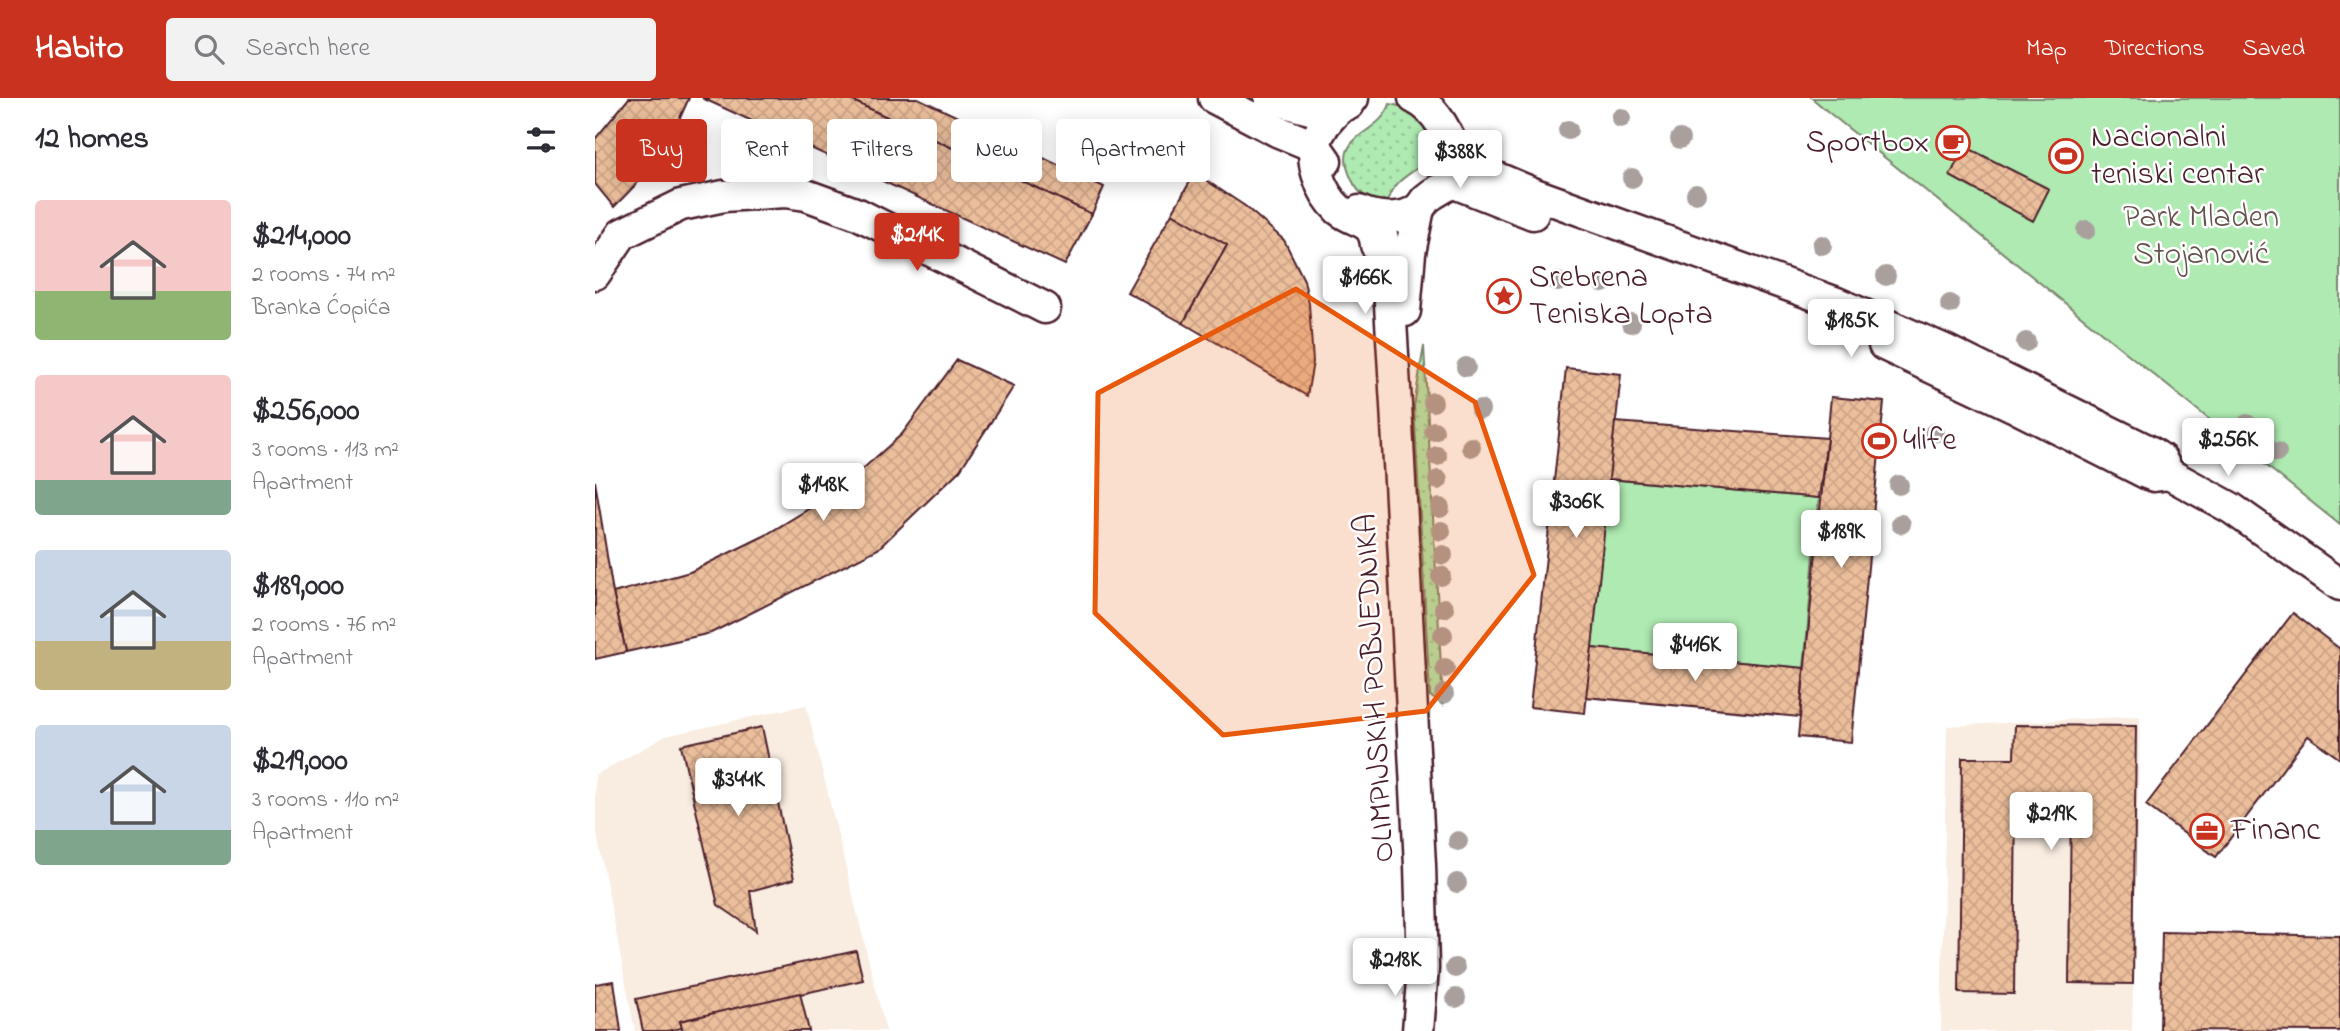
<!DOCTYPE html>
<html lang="en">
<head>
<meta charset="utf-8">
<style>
	:root { --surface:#fff; --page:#f2f2f3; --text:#2b2b33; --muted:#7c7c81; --accent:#c8321e }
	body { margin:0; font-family:"Indie Flower",sans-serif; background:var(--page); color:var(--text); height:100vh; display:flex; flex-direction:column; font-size:26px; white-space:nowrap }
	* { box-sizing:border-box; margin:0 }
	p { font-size:23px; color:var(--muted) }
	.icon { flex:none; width:38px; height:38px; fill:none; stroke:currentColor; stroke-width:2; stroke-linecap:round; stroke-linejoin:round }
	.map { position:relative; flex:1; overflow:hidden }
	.side { display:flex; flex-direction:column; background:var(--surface); width:595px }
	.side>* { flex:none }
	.banner { position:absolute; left:21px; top:21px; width:665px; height:63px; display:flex; gap:14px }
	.price { position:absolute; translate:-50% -60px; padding:0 16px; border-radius:7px; background:#fff; color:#222; font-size:23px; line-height:46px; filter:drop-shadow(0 2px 4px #0008) }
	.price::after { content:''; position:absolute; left:50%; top:42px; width:21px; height:16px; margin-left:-10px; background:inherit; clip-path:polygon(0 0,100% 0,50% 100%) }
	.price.on { background:var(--accent); color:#fff }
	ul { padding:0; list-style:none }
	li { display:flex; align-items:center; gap:21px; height:175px; padding:0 35px }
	li span { display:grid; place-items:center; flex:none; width:196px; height:140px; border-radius:7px; color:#555 }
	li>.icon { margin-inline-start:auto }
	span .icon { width:84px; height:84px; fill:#fffc; stroke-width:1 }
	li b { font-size:30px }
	h2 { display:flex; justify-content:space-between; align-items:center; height:84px; padding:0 35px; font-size:30px }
	.chip { padding:0 24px; border-radius:7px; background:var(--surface); box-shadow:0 4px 18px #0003; font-size:24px; line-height:63px }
	.chip.on { background:var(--accent); color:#fff }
	header { display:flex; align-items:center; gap:42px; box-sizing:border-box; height:98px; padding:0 35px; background:var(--accent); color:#fff }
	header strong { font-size:33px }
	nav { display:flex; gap:38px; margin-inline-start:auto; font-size:24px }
	.search { width:490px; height:63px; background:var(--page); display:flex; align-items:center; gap:18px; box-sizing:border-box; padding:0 24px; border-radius:7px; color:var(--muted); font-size:26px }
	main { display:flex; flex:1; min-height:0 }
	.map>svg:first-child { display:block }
	.built { fill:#f9ece1 }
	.grass { fill:url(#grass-dots); stroke:#7c846e; stroke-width:2 }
	.green { fill:#aeeab1; stroke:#7c846e; stroke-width:2 }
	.building { fill:url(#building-cross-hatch); stroke:#4a1f2b; stroke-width:2 }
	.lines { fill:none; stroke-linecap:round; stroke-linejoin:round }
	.minor-casing { stroke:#4a1f2b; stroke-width:35 }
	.minor { stroke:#fff; stroke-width:30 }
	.tree { fill:#a9a09d }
	.marked { fill:#e8590c; fill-opacity:0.2; stroke:#e8590c; stroke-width:5; stroke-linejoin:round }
	.labels { text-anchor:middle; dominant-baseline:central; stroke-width:5; stroke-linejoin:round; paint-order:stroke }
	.poi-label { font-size:32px; fill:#4a1f2b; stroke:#fff; text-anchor:start }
	.park-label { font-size:32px; fill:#63524c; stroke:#fff }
	.street-label { font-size:32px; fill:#4a1f2b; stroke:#fff }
</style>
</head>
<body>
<header>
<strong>Habito</strong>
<div class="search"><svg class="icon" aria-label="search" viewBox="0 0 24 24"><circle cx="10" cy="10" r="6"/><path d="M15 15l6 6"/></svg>Search here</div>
<nav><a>Map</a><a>Directions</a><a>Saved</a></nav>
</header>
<main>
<section class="side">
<h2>12 homes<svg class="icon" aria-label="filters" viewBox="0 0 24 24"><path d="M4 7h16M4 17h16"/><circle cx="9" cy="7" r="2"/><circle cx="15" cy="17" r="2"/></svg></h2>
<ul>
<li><span style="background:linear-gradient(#f6c9c9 65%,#8fb573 0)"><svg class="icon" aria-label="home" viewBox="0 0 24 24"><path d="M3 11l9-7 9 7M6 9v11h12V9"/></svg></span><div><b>$214,000</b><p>2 rooms · 74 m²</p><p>Branka Ćopića</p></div></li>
<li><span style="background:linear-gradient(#f6c9c9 75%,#7fa58c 0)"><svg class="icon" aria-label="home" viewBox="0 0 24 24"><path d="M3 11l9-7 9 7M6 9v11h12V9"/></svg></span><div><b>$256,000</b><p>3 rooms · 113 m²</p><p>Apartment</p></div></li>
<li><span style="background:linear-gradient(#c9d6e8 65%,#c2b280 0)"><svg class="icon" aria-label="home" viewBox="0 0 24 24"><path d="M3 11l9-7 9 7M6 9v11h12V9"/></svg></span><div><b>$189,000</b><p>2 rooms · 76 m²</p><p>Apartment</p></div></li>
<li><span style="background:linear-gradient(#c9d6e8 75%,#7fa58c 0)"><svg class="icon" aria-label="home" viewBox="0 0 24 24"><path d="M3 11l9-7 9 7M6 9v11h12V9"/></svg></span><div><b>$219,000</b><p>3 rooms · 110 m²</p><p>Apartment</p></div></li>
</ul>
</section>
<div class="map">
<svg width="1745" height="933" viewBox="0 0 1745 933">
	<defs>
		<pattern id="grass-dots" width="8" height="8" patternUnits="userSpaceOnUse" patternTransform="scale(1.75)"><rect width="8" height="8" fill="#aeeab1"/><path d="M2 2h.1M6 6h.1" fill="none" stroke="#97c898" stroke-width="1.8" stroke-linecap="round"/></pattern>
		<pattern id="building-cross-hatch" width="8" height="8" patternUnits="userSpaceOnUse" patternTransform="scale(1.75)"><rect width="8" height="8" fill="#ecbf9c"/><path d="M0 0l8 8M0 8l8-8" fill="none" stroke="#cca487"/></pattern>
	</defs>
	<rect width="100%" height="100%" fill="#fff"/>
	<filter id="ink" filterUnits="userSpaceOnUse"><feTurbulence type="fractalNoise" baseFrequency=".0143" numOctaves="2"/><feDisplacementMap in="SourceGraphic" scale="14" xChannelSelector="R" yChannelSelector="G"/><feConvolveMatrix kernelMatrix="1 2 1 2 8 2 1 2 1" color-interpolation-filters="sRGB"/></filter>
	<g filter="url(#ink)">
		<!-- built -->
		<g class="built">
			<polygon points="211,607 291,933 40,933 0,725 0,677 71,638"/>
			<polygon points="1545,618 1537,933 1346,933 1352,628"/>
		</g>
		<!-- grass -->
		<g class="grass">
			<path d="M 795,6 L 809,9 L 831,26 C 847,81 802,64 793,105 C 776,103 764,98 757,82 C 734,35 784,39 795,6 Z"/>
			<polygon points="829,248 848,607 835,598 819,308"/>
		</g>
		<!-- green -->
		<g class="green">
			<polygon points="1217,0 1745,0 1745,427 1232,13"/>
			<polygon points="1014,381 1224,400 1209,570 997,550"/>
		</g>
		<!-- building -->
		<g class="building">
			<polygon points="34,0 94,0 74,44 59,68 19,109 0,86 0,41"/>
			<polygon points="107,0 252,0 497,116 470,167"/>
			<polygon points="252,0 323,0 509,89 497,116"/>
			<polygon points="1369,48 1454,91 1438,123 1355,78"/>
			<polygon points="600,75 650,108 689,142 709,182 714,206 718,264 712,298 588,225 632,147 577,115"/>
			<polygon points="577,115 632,147 588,225 532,194"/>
			<polygon points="362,262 419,288 365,372 283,451 116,535 31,554 18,495 95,474 169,438 243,393 307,336"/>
			<polygon points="971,270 1026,276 990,615 935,609"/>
			<polygon points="1236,299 1289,304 1256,644 1203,639"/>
			<polygon points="1020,324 1232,340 1224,400 1014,381"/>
			<polygon points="0,383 18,495 31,554 0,561"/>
			<polygon points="1698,515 1745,551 1745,661 1713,638 1621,759 1551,707"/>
			<polygon points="997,550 1209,570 1205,619 991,599"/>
			<polygon points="1420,627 1541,628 1538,886 1474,885 1476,699 1421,698 1419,896 1364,895 1367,660 1419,660"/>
			<polygon points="167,629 199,781 155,793 161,833 123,807 86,647"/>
			<polygon points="1567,834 1745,838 1745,933 1565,932"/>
			<polygon points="261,853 268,882 85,923 87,930 71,933 48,933 41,901"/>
			<polygon points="19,883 26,933 0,933 0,886"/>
			<polygon points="205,895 214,933 88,933 85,923"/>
		</g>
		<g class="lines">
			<!-- minor casing -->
			<g class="minor-casing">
				<g id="minor">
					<polyline points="619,0 682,33 721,49 731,63"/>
					<polyline points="675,0 715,11 754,6"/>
					<path d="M 758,0 C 745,9 731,21 724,36 C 712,60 725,94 744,112 C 761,126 778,120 781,147"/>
					<path d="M 819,0 C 844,12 854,39 864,64 L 940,96 L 1242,205 L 1350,252 L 1554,353 L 1566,361 L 1574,376 L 1636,410 L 1745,487"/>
					<polyline points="857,84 938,116"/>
					<path d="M 764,113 C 780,121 810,123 824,110 C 827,108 828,104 831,101 C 848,86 857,93 864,65"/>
					<polyline points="779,118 788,141 794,190 801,307 825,767 828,870 823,933"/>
					<polyline points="0,176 27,136 86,107 129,98 190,94 211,97 263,116 450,210"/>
					<polyline points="810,213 815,155 824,110"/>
					<polyline points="1289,247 1422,310 1551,375 1559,378 1574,376"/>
				</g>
			</g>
			<!-- minor -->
			<use href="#minor" class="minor"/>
		</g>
		<!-- trees -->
		<g class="tree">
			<circle cx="1026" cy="20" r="10"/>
			<circle cx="973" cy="32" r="10"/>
			<circle cx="1085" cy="41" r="10"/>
			<circle cx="1037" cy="80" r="10"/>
			<circle cx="1101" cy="96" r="10"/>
			<circle cx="1491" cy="132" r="10"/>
			<circle cx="1227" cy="147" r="10"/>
			<circle cx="1291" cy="178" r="10"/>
			<circle cx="963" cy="184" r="10"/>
			<circle cx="1008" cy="185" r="10"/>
			<circle cx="1355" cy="206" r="10"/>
			<circle cx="1036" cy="225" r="10"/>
			<circle cx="1431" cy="244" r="10"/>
			<circle cx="871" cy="269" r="10"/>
			<circle cx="838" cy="304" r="10"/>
			<circle cx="885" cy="312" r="10"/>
			<circle cx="1652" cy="326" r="10"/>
			<circle cx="839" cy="333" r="10"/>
			<circle cx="1339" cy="335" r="10"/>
			<circle cx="876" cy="349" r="10"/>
			<circle cx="1682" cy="354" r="10"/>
			<circle cx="842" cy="358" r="10"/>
			<circle cx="843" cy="382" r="10"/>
			<circle cx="1304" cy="387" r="10"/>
			<circle cx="845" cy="410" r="10"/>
			<circle cx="1306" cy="426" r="10"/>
			<circle cx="846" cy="433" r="10"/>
			<circle cx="848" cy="457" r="10"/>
			<circle cx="846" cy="478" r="10"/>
			<circle cx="849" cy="510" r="10"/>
			<circle cx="848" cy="537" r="10"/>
			<circle cx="850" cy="570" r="10"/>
			<circle cx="849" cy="596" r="10"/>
			<circle cx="863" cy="743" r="10"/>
			<circle cx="862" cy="785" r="10"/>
			<circle cx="860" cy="870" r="10"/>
			<circle cx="861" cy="900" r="10"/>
		</g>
	</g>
	<!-- marked area -->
	<path class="marked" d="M 701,191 L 880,304 L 939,477 L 831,613 L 628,637 L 500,515 L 503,295 Z"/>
	<!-- icons -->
	<defs>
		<g id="cafe-ring" transform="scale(1.75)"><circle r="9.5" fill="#fff" stroke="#c8321e" stroke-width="1.5"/><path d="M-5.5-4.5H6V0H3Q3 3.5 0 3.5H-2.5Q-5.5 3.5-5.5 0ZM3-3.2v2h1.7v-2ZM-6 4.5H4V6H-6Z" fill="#c8321e"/></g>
		<g id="stadium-ring" transform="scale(1.75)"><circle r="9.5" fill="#fff" stroke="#c8321e" stroke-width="1.5"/><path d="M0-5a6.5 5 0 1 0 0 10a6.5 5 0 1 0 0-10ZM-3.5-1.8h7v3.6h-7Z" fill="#c8321e"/></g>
		<g id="sight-ring" transform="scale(1.75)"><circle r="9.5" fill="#fff" stroke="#c8321e" stroke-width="1.5"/><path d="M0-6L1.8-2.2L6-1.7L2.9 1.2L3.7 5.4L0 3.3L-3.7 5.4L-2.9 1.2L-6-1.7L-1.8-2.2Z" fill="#c8321e"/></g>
		<g id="office-ring" transform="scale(1.75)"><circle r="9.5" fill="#fff" stroke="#c8321e" stroke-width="1.5"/><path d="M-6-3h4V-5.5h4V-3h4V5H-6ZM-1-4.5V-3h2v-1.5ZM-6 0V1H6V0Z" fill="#c8321e"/></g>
	</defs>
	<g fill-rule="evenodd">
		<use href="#cafe-ring" x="1358" y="45"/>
		<use href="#stadium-ring" x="1471" y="58"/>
		<use href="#sight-ring" x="909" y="198"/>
		<use href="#stadium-ring" x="1284" y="343"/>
		<use href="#office-ring" x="1612" y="733"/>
	</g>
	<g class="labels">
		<!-- poi labels -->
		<g class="poi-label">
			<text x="1496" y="40">Nacionalni<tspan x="1496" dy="37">teniski centar</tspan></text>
			<text x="1334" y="45" text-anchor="end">Sportbox</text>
			<text x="934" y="180">Srebrena<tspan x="934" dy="37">Teniska Lopta</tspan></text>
			<text x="1308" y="343">4life</text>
			<text x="1636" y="733">Financ</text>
		</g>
		<!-- park labels -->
		<g class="park-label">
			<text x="1606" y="120">Park Mladen<tspan x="1606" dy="37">Stojanović</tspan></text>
		</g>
		<!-- street labels -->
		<g class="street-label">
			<text transform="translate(781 590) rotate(-93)">OLIMPIJSKIH POBJEDNIKA</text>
		</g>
	</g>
</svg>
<b class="price" style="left:865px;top:92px">$388K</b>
<b class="price on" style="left:322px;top:175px">$214K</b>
<b class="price" style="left:770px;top:218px">$166K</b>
<b class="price" style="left:1256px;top:261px">$185K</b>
<b class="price" style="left:1633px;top:380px">$256K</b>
<b class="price" style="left:228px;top:425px">$148K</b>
<b class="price" style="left:981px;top:442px">$306K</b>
<b class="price" style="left:1246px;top:472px">$189K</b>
<b class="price" style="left:1100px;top:585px">$416K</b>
<b class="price" style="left:143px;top:720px">$344K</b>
<b class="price" style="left:1456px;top:754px">$219K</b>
<b class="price" style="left:800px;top:900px">$218K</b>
<div class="banner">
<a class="chip on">Buy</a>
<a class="chip">Rent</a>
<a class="chip">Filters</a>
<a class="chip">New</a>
<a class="chip">Apartment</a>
</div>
</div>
</main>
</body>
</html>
